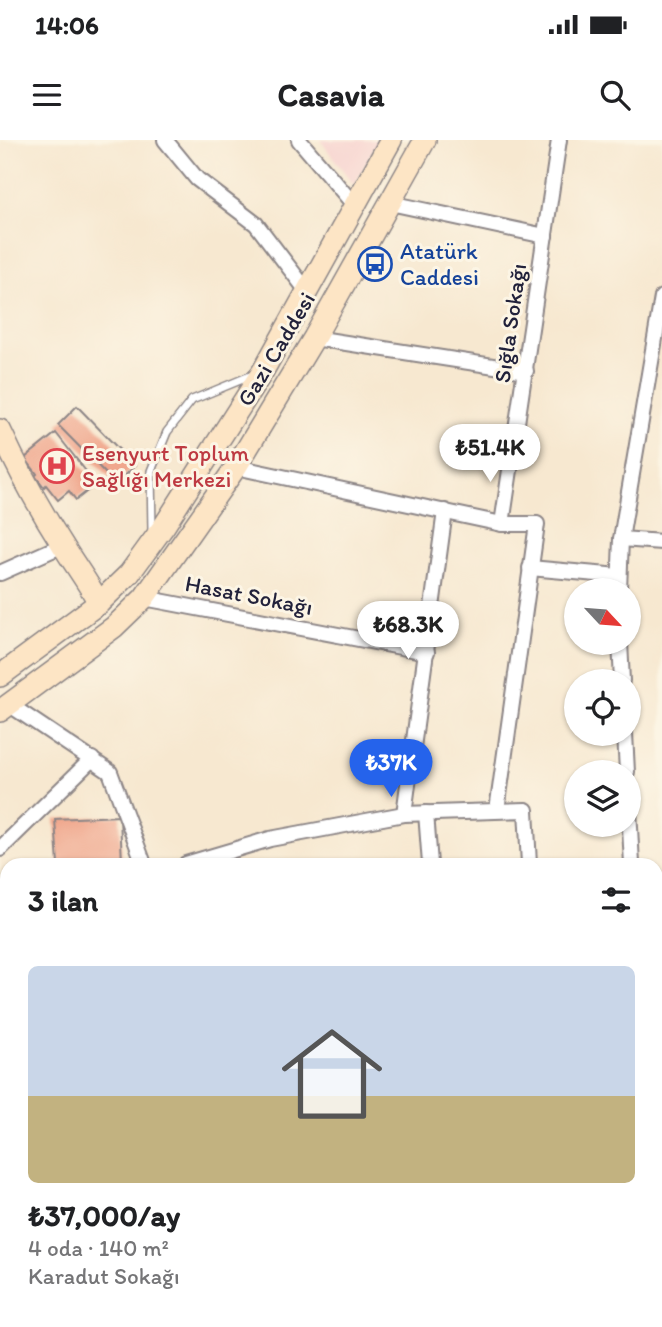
<!DOCTYPE html>
<html lang="tr">
<head>
<meta charset="utf-8">
<style>
	:root { --surface:#fff; --page:#f6f6f6; --text:#202124; --muted:#757577; --line:#e0e0e0; --accent:#2563eb }
	body { margin:0; font-family:Itim,sans-serif; background:var(--page); color:var(--text); height:100vh; display:flex; flex-direction:column; font-size:26px; white-space:nowrap }
	* { box-sizing:border-box; margin:0 }
	p { font-size:23px; color:var(--muted) }
	.icon { flex:none; width:38px; height:38px; fill:none; stroke:currentColor; stroke-width:2; stroke-linecap:round; stroke-linejoin:round }
	.map { position:relative; flex:1; overflow:hidden }
	.panel { position:absolute; left:0px; top:718px; width:663px; height:471px; display:flex; flex-direction:column; background:var(--surface); border-radius:21px 21px 0 0; box-shadow:0 2px 5px #0004 }
	.panel>* { flex:none }
	.needle { width:46px; rotate:116deg }
	.tools { position:absolute; left:564px; top:438px; display:grid; gap:14px }
	.tools a { display:grid; place-items:center; width:77px; height:77px; border-radius:50%; background:var(--surface); box-shadow:0 2px 5px #0004; font-size:35px }
	.price { position:absolute; translate:-50% -60px; padding:0 16px; border-radius:24px; background:#fff; color:#222; font-size:23px; line-height:46px; filter:drop-shadow(0 2px 4px #0008) }
	.price::after { content:''; position:absolute; left:50%; top:42px; width:21px; height:16px; margin-left:-10px; background:inherit; clip-path:polygon(0 0,100% 0,50% 100%) }
	.price.current { background:var(--accent); color:#fff }
	ul { padding:0; list-style:none }
	li { display:grid; align-content:center; gap:14px; height:371px; padding:0 28px }
	li+li { border-top:2px solid var(--line) }
	li span { display:grid; place-items:center; height:217px; border-radius:10px; color:#555 }
	li>.icon { margin-inline-start:auto }
	span .icon { width:126px; height:126px; fill:#fffc; stroke-width:1 }
	li b { font-size:30px }
	h2 { display:flex; justify-content:space-between; align-items:center; height:84px; padding:0 28px; font-size:30px }
	.status { display:flex; justify-content:space-between; align-items:center; height:49px; padding:0 35px; background:var(--surface); direction:ltr }
	.status svg { height:19px; fill:currentColor }
	header { display:flex; justify-content:space-between; align-items:center; height:91px; padding:0 28px; background:var(--surface); font-size:32px; font-weight:700 }
	.map>svg:first-child { display:block }
	.built { fill:#f7d0ce }
	.green { fill:#aada88; stroke:#667e62; stroke-width:2 }
	.building { fill:#f0a78d }
	.lines { fill:none; stroke-linecap:round; stroke-linejoin:round }
	.lane-casing { stroke:#8c8586; stroke-width:10 }
	.street-casing { stroke:#8c8586; stroke-width:18 }
	.secondary-casing { stroke:#8c8586; stroke-width:24 }
	.lane { stroke:#fff; stroke-width:7 }
	.street { stroke:#fff; stroke-width:14 }
	.secondary { stroke:#fde5c5; stroke-width:21 }
	.labels { text-anchor:middle; dominant-baseline:central; stroke-width:6; stroke-linejoin:round; paint-order:stroke }
	.transit-label { font-size:23px; fill:#164399; stroke:#fcf5e5; text-anchor:start }
	.street-label { font-size:23px; fill:#22223b; stroke:#fcf5e5 }
	.health-label { font-size:23px; fill:#be3a42; stroke:#fcf5e5; text-anchor:start }
</style>
</head>
<body>
<div class="status"><b>14:06</b><svg viewBox="0 0 49 12"><path d="M0 12V9h3v3zM5 12V6h3v6zM10 12V3h3v9zM15 12V0h3v12zM26 1h20v11H26zM47 4h2v5h-2z"/></svg></div>
<header><svg class="icon" aria-label="menu" viewBox="0 0 24 24"><path d="M4 6h16M4 12h16M4 18h16"/></svg>Casavia<svg class="icon" aria-label="search" viewBox="0 0 24 24"><circle cx="10" cy="10" r="6"/><path d="M15 15l6 6"/></svg></header>
<div class="map">
<svg width="662" height="1187" viewBox="0 0 662 1187">
	<rect width="100%" height="100%" fill="#fcf5e5"/>
	<filter id="ink" filterUnits="userSpaceOnUse"><feTurbulence type="fractalNoise" baseFrequency=".0143" numOctaves="2"/><feDisplacementMap in="SourceGraphic" scale="14" xChannelSelector="R" yChannelSelector="G"/><feConvolveMatrix kernelMatrix="1 2 1 2 8 2 1 2 1" color-interpolation-filters="sRGB"/></filter>
	<filter id="wash" filterUnits="userSpaceOnUse"><feTurbulence type="fractalNoise" baseFrequency=".00686" numOctaves="4" result="noise"/><feDisplacementMap in="SourceGraphic" scale="28" xChannelSelector="R" yChannelSelector="G"/><feGaussianBlur stdDeviation="1.57" result="paint"/><feColorMatrix in="noise" values="0 0 0 0 0 0 0 0 0 0 0 0 0 0 0 0 0 1.4 0 .05"/><feComposite in="paint" operator="in"/></filter>
	<g filter="url(#wash)">
		<rect width="100%" height="100%" fill="#f7e8d0"/>
		<!-- built -->
		<polygon class="built" points="320,0 379,0 354,45"/>
		<!-- green -->
		<polygon class="green" points="656,1147 662,1147 662,1187 183,1187 185,1181 656,1181"/>
		<g id="blocks">
			<!-- building -->
			<g class="building">
				<polygon points="77,266 135,326 116,344 58,285"/>
				<polygon points="56,293 96,344 76,360 69,351 58,360 46,345 44,347 35,336 37,334 25,318"/>
				<polygon points="120,676 122,724 58,724 55,679"/>
			</g>
		</g>
	</g>
	<g filter="url(#ink)">
		<use href="#blocks" fill-opacity="0" stroke="#8c8586" stroke-width="2"/>
		<g class="lines">
			<!-- lane casing -->
			<g class="lane-casing">
				<polyline id="lane" points="152,392 151,331 167,292 192,260 255,234"/>
			</g>
			<!-- street casing -->
			<g class="street-casing">
				<g id="street">
					<polyline points="165,0 197,39 256,84 307,151"/>
					<polyline points="299,0 355,66"/>
					<polyline points="390,63 545,96"/>
					<polyline points="314,198 526,231"/>
					<polyline points="236,327 502,384"/>
					<polyline points="621,399 662,402"/>
					<polyline points="530,428 619,436"/>
					<polyline points="0,433 63,405"/>
					<polyline points="619,450 621,399 662,157"/>
					<polyline points="144,458 427,512"/>
					<polyline points="620,502 622,541"/>
					<polyline points="10,565 110,632 144,724"/>
					<polyline points="625,593 627,632"/>
					<polyline points="628,651 632,724"/>
					<polyline points="497,670 537,384 502,384 559,0"/>
					<polyline points="426,673 430,724"/>
					<polyline points="404,674 445,371"/>
					<polyline points="0,709 92,619"/>
					<polyline points="186,724 270,699 404,674 526,670 529,724"/>
					<polyline points="0,750 7,765"/>
					<polyline points="0,781 7,779"/>
					<polyline points="0,890 7,888"/>
					<polyline points="0,1004 7,1002"/>
					<polyline points="171,1187 171,1181"/>
				</g>
			</g>
			<!-- secondary casing -->
			<g class="secondary-casing">
				<g id="secondary">
					<path d="M 0,290 C 18,329 39,368 62,404 C 74,424 88,442 99,463"/>
					<polyline points="0,536 99,463 129,434 164,386 263,231 391,0"/>
					<polyline points="0,571 114,487 144,458 236,327 314,198 425,0"/>
					<polyline points="656,948 662,946"/>
					<polyline points="0,1116 7,1115"/>
					<polyline points="656,1126 662,1126"/>
				</g>
			</g>
			<!-- lane -->
			<use href="#lane" class="lane"/>
			<!-- street -->
			<use href="#street" class="street"/>
			<!-- secondary -->
			<use href="#secondary" class="secondary"/>
		</g>
	</g>
	<!-- icons -->
	<defs>
		<g id="bus-ring" transform="scale(1.75)"><circle r="9.5" fill="#fcf5e5" stroke="#1a4fb4" stroke-width="1.5"/><path d="M-5-6H5V4H4V6H2V4H-2V6H-4V4H-5ZM-3.5-4V0h7V-4ZM-3.5 1.2v1.5H-2V1.2ZM2 1.2v1.5H3.5V1.2Z" fill="#1a4fb4"/></g>
		<g id="hospital-ring" transform="scale(1.75)"><circle r="9.5" fill="#fcf5e5" stroke="#e0444e" stroke-width="1.5"/><path d="M-5-5h3v3.5h4V-5h3V5h-3V1.5h-4V5h-3Z" fill="#e0444e"/></g>
	</defs>
	<g fill-rule="evenodd">
		<use href="#bus-ring" x="375" y="124"/>
		<use href="#hospital-ring" x="57" y="326"/>
	</g>
	<g class="labels">
		<!-- transit labels -->
		<g class="transit-label">
			<text x="400" y="111">Atatürk<tspan x="400" dy="26">Caddesi</tspan></text>
		</g>
		<!-- street labels -->
		<g class="street-label">
			<text transform="translate(510 183) rotate(-82)">Sığla Sokağı</text>
			<text transform="translate(276 209) rotate(-59)">Gazi Caddesi</text>
			<text transform="translate(249 455) rotate(11)">Hasat Sokağı</text>
		</g>
		<!-- health labels -->
		<g class="health-label">
			<text x="82" y="313">Esenyurt Toplum<tspan x="82" dy="26">Sağlığı Merkezi</tspan></text>
		</g>
	</g>
</svg>
<div class="tools">
<a><svg class="needle" viewBox="-14 -14 28 28"><path d="M0-13l5 13h-10z" fill="#e53935"/><path d="M0 13l5-13h-10z" fill="#757577"/></svg></a>
<a><svg class="icon" aria-label="locate" viewBox="0 0 24 24"><circle cx="12" cy="12" r="6"/><path d="M12 2v4M12 18v4M2 12h4M18 12h4"/></svg></a>
<a><svg class="icon" aria-label="layers" viewBox="0 0 24 24"><path d="M12 4l9 5-9 5-9-5zM3 14l9 5 9-5"/></svg></a>
</div>
<b class="price" style="left:490px;top:344px">₺51.4K</b>
<b class="price" style="left:408px;top:521px">₺68.3K</b>
<b class="price current" style="left:391px;top:659px">₺37K</b>
<section class="panel">
<h2>3 ilan<svg class="icon" aria-label="filters" viewBox="0 0 24 24"><path d="M4 7h16M4 17h16"/><circle cx="9" cy="7" r="2"/><circle cx="15" cy="17" r="2"/></svg></h2>
<ul>
<li><span style="background:linear-gradient(#c9d6e8 60%,#c2b280 0)"><svg class="icon" aria-label="home" viewBox="0 0 24 24"><path d="M3 11l9-7 9 7M6 9v11h12V9"/></svg></span><div><b>₺37,000/ay</b><p>4 oda · 140 m²</p><p>Karadut Sokağı</p></div></li>
</ul>
</section>
</div>
</body>
</html>
